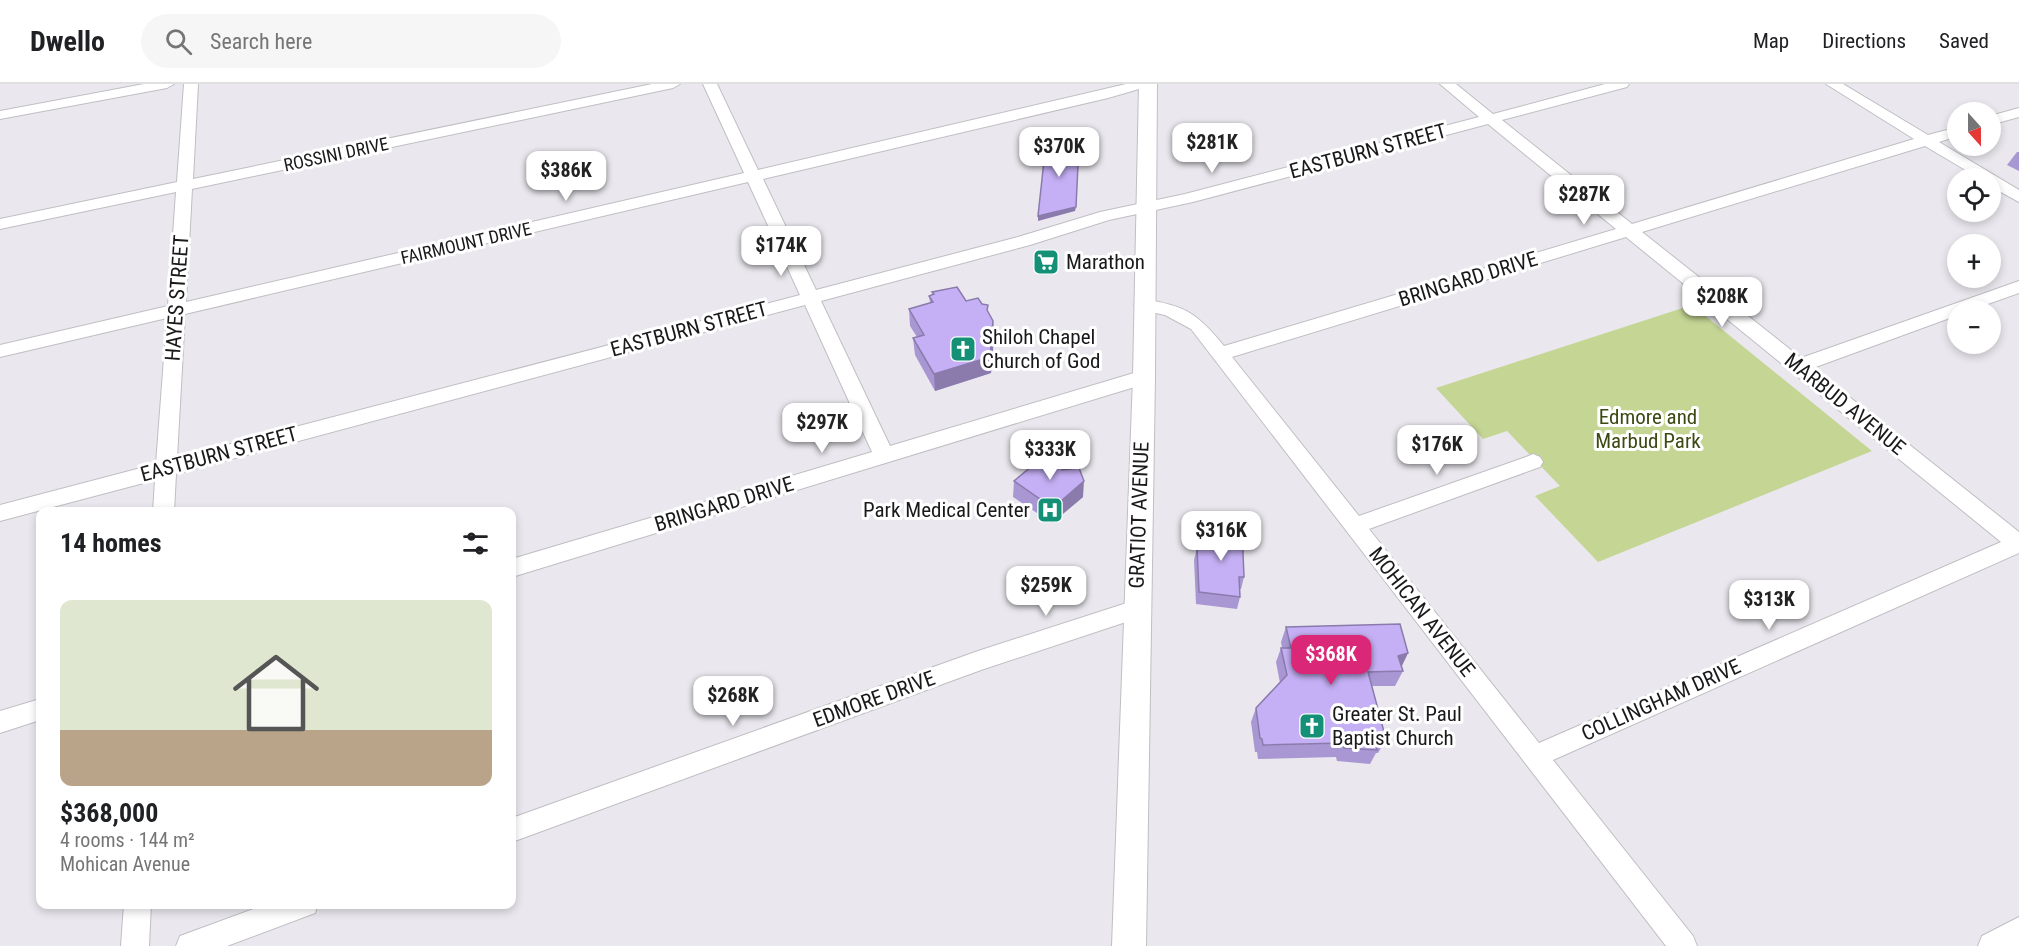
<!DOCTYPE html>
<html lang="en">
<head>
<meta charset="utf-8">
<style>
	:root { --surface:#fff; --page:#f6f6f6; --text:#202124; --muted:#757577; --line:#e0e0e0; --accent:#db2777 }
	body { margin:0; font-family:"Roboto Condensed",sans-serif; background:var(--page); color:var(--text); height:100vh; display:flex; flex-direction:column; font-size:22px; white-space:nowrap }
	* { box-sizing:border-box; margin:0 }
	p { font-size:20px; color:var(--muted) }
	.icon { flex:none; width:33px; height:33px; fill:none; stroke:currentColor; stroke-width:2; stroke-linecap:round; stroke-linejoin:round }
	.map { position:relative; flex:1; overflow:hidden }
	.details { position:absolute; left:36px; top:423px; width:480px; height:402px; display:flex; flex-direction:column; background:var(--surface); border-radius:12px; box-shadow:0 3px 9px #0003 }
	.details>* { flex:none }
	.needle { width:39px; rotate:159deg }
	.buttons { position:absolute; left:1947px; top:18px; display:grid; gap:12px }
	.buttons a { display:grid; place-items:center; width:54px; height:54px; border-radius:50%; background:var(--surface); box-shadow:0 3px 9px #0003; font-size:30px }
	.price { position:absolute; translate:-50% -51px; padding:0 14px; border-radius:12px; background:#fff; color:#222; font-size:20px; line-height:39px; filter:drop-shadow(0 2px 3px #0008) }
	.price::after { content:''; position:absolute; left:50%; top:36px; width:18px; height:14px; margin-left:-9px; background:inherit; clip-path:polygon(0 0,100% 0,50% 100%) }
	.price.current { background:var(--accent); color:#fff }
	ul { padding:0; list-style:none }
	li { display:grid; align-content:center; gap:12px; height:318px; padding:0 24px }
	li+li { border-top:2px solid var(--line) }
	li span { display:grid; place-items:center; height:186px; border-radius:12px; color:#555 }
	li>.icon { margin-inline-start:auto }
	span .icon { width:108px; height:108px; fill:#fffc; stroke-width:1 }
	li b { font-size:26px }
	h2 { display:flex; justify-content:space-between; align-items:center; height:72px; padding:0 24px; font-size:26px }
	header { display:flex; align-items:center; gap:36px; box-sizing:border-box; height:84px; padding:0 30px; background:var(--surface); border-bottom:2px solid var(--line) }
	header strong { font-size:28px }
	nav { display:flex; gap:33px; margin-inline-start:auto; font-size:21px }
	.search { width:420px; height:54px; background:var(--page); display:flex; align-items:center; gap:15px; box-sizing:border-box; padding:0 21px; border-radius:33px; color:var(--muted); font-size:22px }
	.map>svg:first-child { display:block }
	.green { fill:#c4d594 }
	.lines { fill:none; stroke-linecap:round; stroke-linejoin:round }
	.minor-casing { stroke:#bfbec3; stroke-width:2 }
	.major-casing { stroke:#bfbec3; stroke-width:2 }
	.minor { fill:#fff; fill-rule:evenodd }
	.major { fill:#fff; fill-rule:evenodd }
	.wall { fill:#a997d3 }
	.shaded-wall { fill:#8a7bac }
	.building { fill:#c5b0f5; stroke:#8a7bac; stroke-width:1.5 }
	.labels { text-anchor:middle; dominant-baseline:central; stroke-width:6; stroke-linejoin:round; paint-order:stroke }
	.far-street-label { font-size:18px; fill:#19181a; stroke:#fff }
	.street-label { font-size:21px; fill:#19181a; stroke:#fff }
	.poi-label { font-size:21px; fill:#19181a; stroke:#fff; text-anchor:start }
	.park-label { font-size:21px; fill:#3d4812; stroke:#fff }
</style>
</head>
<body>
<header>
<strong>Dwello</strong>
<div class="search"><svg class="icon" aria-label="search" viewBox="0 0 24 24"><circle cx="10" cy="10" r="6"/><path d="M15 15l6 6"/></svg>Search here</div>
<nav><a>Map</a><a>Directions</a><a>Saved</a></nav>
</header>
<div class="map">
<svg width="2019" height="862" viewBox="0 0 2019 862">
	<rect width="100%" height="100%" fill="#eae8ee"/>
	<!-- green -->
	<polygon class="green" points="1692,221 1872,367 1598,478 1535,412 1560,402 1507,347 1483,355 1436,304"/>
	<g class="lines">
		<!-- minor casing -->
		<g class="minor-casing">
			<g id="minor">
				<polygon points="144,0 174,0 167,4 0,35 0,27"/>
				<path d="M 184,0 L 198,0 L 193,95 L 652,0 L 680,0 L 673,4 L 192,105 L 186,218 L 744,89 L 703,0 L 717,0 L 758,86 L 1126,0 L 1148,0 L 1146,3 L 1108,14 L 763,95 L 816,206 L 1018,153 L 1100,128 L 1185,110 L 1479,33 L 1440,0 L 1456,0 L 1493,30 L 1605,0 L 1629,0 L 1627,3 L 1502,36 L 1632,140 L 1914,55 L 1826,0 L 1843,0 L 1928,51 L 1958,43 L 1958,52 L 1939,58 L 2019,106 L 2019,118 L 1990,102 L 1990,94 L 1979,94 L 1925,62 L 1642,148 L 1801,274 L 2019,197 L 2019,209 L 1971,226 L 1958,226 L 1958,231 L 1813,284 L 2019,448 L 2019,469 L 1553,676 L 1693,852 L 1697,862 L 1666,862 L 1191,245 L 1165,231 L 1137,225 L 1134,221 L 1137,217 L 1143,215 C 1186,222 1197,229 1224,262 L 1616,145 L 1488,40 L 1193,118 L 1109,136 L 1030,161 L 821,217 L 890,362 L 1144,286 L 1151,288 L 1153,293 L 1151,298 L 512,493 L 512,475 L 872,368 L 805,221 L 176,390 L 174,428 L 153,428 L 155,396 L 0,437 L 0,421 L 156,380 L 167,234 L 0,273 L 0,261 L 168,222 L 176,108 L 0,145 L 0,135 L 177,98 ZM 748,98 L 800,211 L 177,374 L 185,230 ZM 1626,153 L 2001,458 L 1539,659 L 1369,445 L 1540,383 L 1543,378 L 1540,373 L 1533,370 L 1526,373 L 1359,432 L 1232,273 Z"/>
				<polygon points="2019,24 2019,33 1990,41 1990,32"/>
				<polygon points="1136,516 1144,518 1147,525 1144,532 981,586 512,758 512,734 978,567"/>
				<polygon points="40,615 40,636 0,649 0,627"/>
				<polygon points="124,820 151,820 149,862 121,862"/>
				<polygon points="267,820 318,820 315,829 227,862 176,862 180,852"/>
				<polygon points="2019,833 2019,862 1978,862 1982,852"/>
			</g>
		</g>
		<!-- major casing -->
		<g class="major-casing">
			<polygon id="major" points="1139,0 1157,0 1155,293 1146,862 1112,862 1133,293"/>
		</g>
		<!-- minor -->
		<use href="#minor" class="minor"/>
		<!-- major -->
		<use href="#major" class="major"/>
	</g>
	<!-- wall -->
	<g class="wall">
		<polygon points="2017,68 2019,68 2019,87 2007,81"/>
		<polygon points="932,208 966,217 989,230 993,237 994,254 991,289 935,307 915,271 913,254 917,253 910,242 909,225 930,219 929,212 933,211"/>
		<polygon points="1062,386 1083,413 1052,439 1013,413 1014,397"/>
		<polygon points="1206,443 1244,493 1241,505 1240,505 1240,513 1237,525 1196,520 1194,476 1197,464 1204,465 1203,455"/>
		<polygon points="1286,543 1408,569 1401,582 1403,587 1395,602 1372,602 1386,655 1378,669 1376,669 1370,680 1337,677 1336,673 1258,675 1257,668 1255,668 1251,638 1256,624 1280,599 1276,578 1281,564 1282,564 1281,558"/>
	</g>
	<!-- shaded-wall -->
	<g class="shaded-wall">
		<polygon points="1076,123 1075,127 1038,137 1038,132"/>
		<polygon points="993,237 994,254 991,289 935,307 934,290"/>
		<polygon points="1084,397 1083,413 1052,439 1053,424"/>
		<polygon points="1408,569 1401,584 1398,572"/>
	</g>
	<!-- building -->
	<g class="building">
		<polygon points="1046,58 1079,60 1076,123 1038,132"/>
		<polygon points="957,203 966,217 978,214 982,220 988,221 987,226 993,237 990,273 934,290 913,254 924,251 909,225 933,218 929,212 934,210 932,208"/>
		<polygon points="1043,373 1059,374 1062,386 1079,384 1084,397 1053,424 1014,397"/>
		<polygon points="1206,443 1242,445 1244,493 1239,493 1240,513 1199,508 1197,464 1207,465"/>
		<polygon points="1400,540 1408,569 1398,572 1403,587 1368,588 1386,655 1374,656 1377,666 1344,664 1343,659 1263,661 1262,655 1260,654 1256,624 1287,591 1281,564 1291,564 1286,543"/>
	</g>
	<!-- icons -->
	<defs>
		<g id="supermarket-square" transform="scale(1.35)"><rect x="-9" y="-9" width="18" height="18" rx="4" fill="#139076" stroke="#fff"/><path d="M-6-5.5h2.5l.6 2H6L4.5 2H-2.5L-4.4-4H-6ZM-1.5 3.2a1.3 1.3 0 1 0 .1 0ZM3 3.2a1.3 1.3 0 1 0 .1 0Z" fill="#fff"/></g>
		<g id="church-square" transform="scale(1.35)"><rect x="-9" y="-9" width="18" height="18" rx="4" fill="#139076" stroke="#fff"/><path d="M-1.2-6h2.4v3.5h3.3v2.4h-3.3V6h-2.4V-.1h-3.3v-2.4h3.3Z" fill="#fff"/></g>
		<g id="hospital-square" transform="scale(1.35)"><rect x="-9" y="-9" width="18" height="18" rx="4" fill="#139076" stroke="#fff"/><path d="M-5-5h3v3.5h4V-5h3V5h-3V1.5h-4V5h-3Z" fill="#fff"/></g>
	</defs>
	<g fill-rule="evenodd">
		<use href="#supermarket-square" x="1046" y="178"/>
		<use href="#church-square" x="963" y="265"/>
		<use href="#hospital-square" x="1050" y="426"/>
		<use href="#church-square" x="1312" y="642"/>
	</g>
	<g class="labels">
		<!-- far-street labels -->
		<g class="far-street-label">
			<text transform="translate(336 70) rotate(-12)">ROSSINI DRIVE</text>
			<text transform="translate(466 159) rotate(-13)">FAIRMOUNT DRIVE</text>
		</g>
		<!-- street labels -->
		<g class="street-label">
			<text transform="translate(1368 67) rotate(-15)">EASTBURN STREET</text>
			<text transform="translate(1468 195) rotate(-17)">BRINGARD DRIVE</text>
			<text transform="translate(177 214) rotate(-86)">HAYES STREET</text>
			<text transform="translate(689 245) rotate(-15)">EASTBURN STREET</text>
			<text transform="translate(1845 320) rotate(39)">MARBUD AVENUE</text>
			<text transform="translate(219 370) rotate(-15)">EASTBURN STREET</text>
			<text transform="translate(724 420) rotate(-17)">BRINGARD DRIVE</text>
			<text transform="translate(1139 431) rotate(-88)">GRATIOT AVENUE</text>
			<text transform="translate(1422 528) rotate(52)">MOHICAN AVENUE</text>
			<text transform="translate(874 615) rotate(-20)">EDMORE DRIVE</text>
			<text transform="translate(1661 616) rotate(-24)">COLLINGHAM DRIVE</text>
		</g>
		<!-- poi labels -->
		<g class="poi-label">
			<text x="1066" y="178">Marathon</text>
			<text x="982" y="253">Shiloh Chapel<tspan x="982" dy="24">Church of God</tspan></text>
			<text x="1030" y="426" text-anchor="end">Park Medical Center</text>
			<text x="1332" y="630">Greater St. Paul<tspan x="1332" dy="24">Baptist Church</tspan></text>
		</g>
		<!-- park labels -->
		<g class="park-label">
			<text x="1648" y="333">Edmore and<tspan x="1648" dy="24">Marbud Park</tspan></text>
		</g>
	</g>
</svg>
<div class="buttons">
<a><svg class="needle" viewBox="-14 -14 28 28"><path d="M0-13l5 13h-10z" fill="#e53935"/><path d="M0 13l5-13h-10z" fill="#757577"/></svg></a>
<a><svg class="icon" aria-label="locate" viewBox="0 0 24 24"><circle cx="12" cy="12" r="6"/><path d="M12 2v4M12 18v4M2 12h4M18 12h4"/></svg></a>
<a>+</a>
<a>−</a>
</div>
<b class="price" style="left:1212px;top:90px">$281K</b>
<b class="price" style="left:1059px;top:94px">$370K</b>
<b class="price" style="left:566px;top:118px">$386K</b>
<b class="price" style="left:1584px;top:142px">$287K</b>
<b class="price" style="left:781px;top:193px">$174K</b>
<b class="price" style="left:1722px;top:244px">$208K</b>
<b class="price" style="left:822px;top:370px">$297K</b>
<b class="price" style="left:1437px;top:392px">$176K</b>
<b class="price" style="left:1050px;top:397px">$333K</b>
<b class="price" style="left:1221px;top:478px">$316K</b>
<b class="price" style="left:1046px;top:533px">$259K</b>
<b class="price" style="left:1769px;top:547px">$313K</b>
<b class="price current" style="left:1331px;top:602px">$368K</b>
<b class="price" style="left:733px;top:643px">$268K</b>
<section class="details">
<h2>14 homes<svg class="icon" aria-label="filters" viewBox="0 0 24 24"><path d="M4 7h16M4 17h16"/><circle cx="9" cy="7" r="2"/><circle cx="15" cy="17" r="2"/></svg></h2>
<ul>
<li><span style="background:linear-gradient(#dfe7d0 70%,#b9a48a 0)"><svg class="icon" aria-label="home" viewBox="0 0 24 24"><path d="M3 11l9-7 9 7M6 9v11h12V9"/></svg></span><div><b>$368,000</b><p>4 rooms · 144 m²</p><p>Mohican Avenue</p></div></li>
</ul>
</section>
</div>
</body>
</html>
